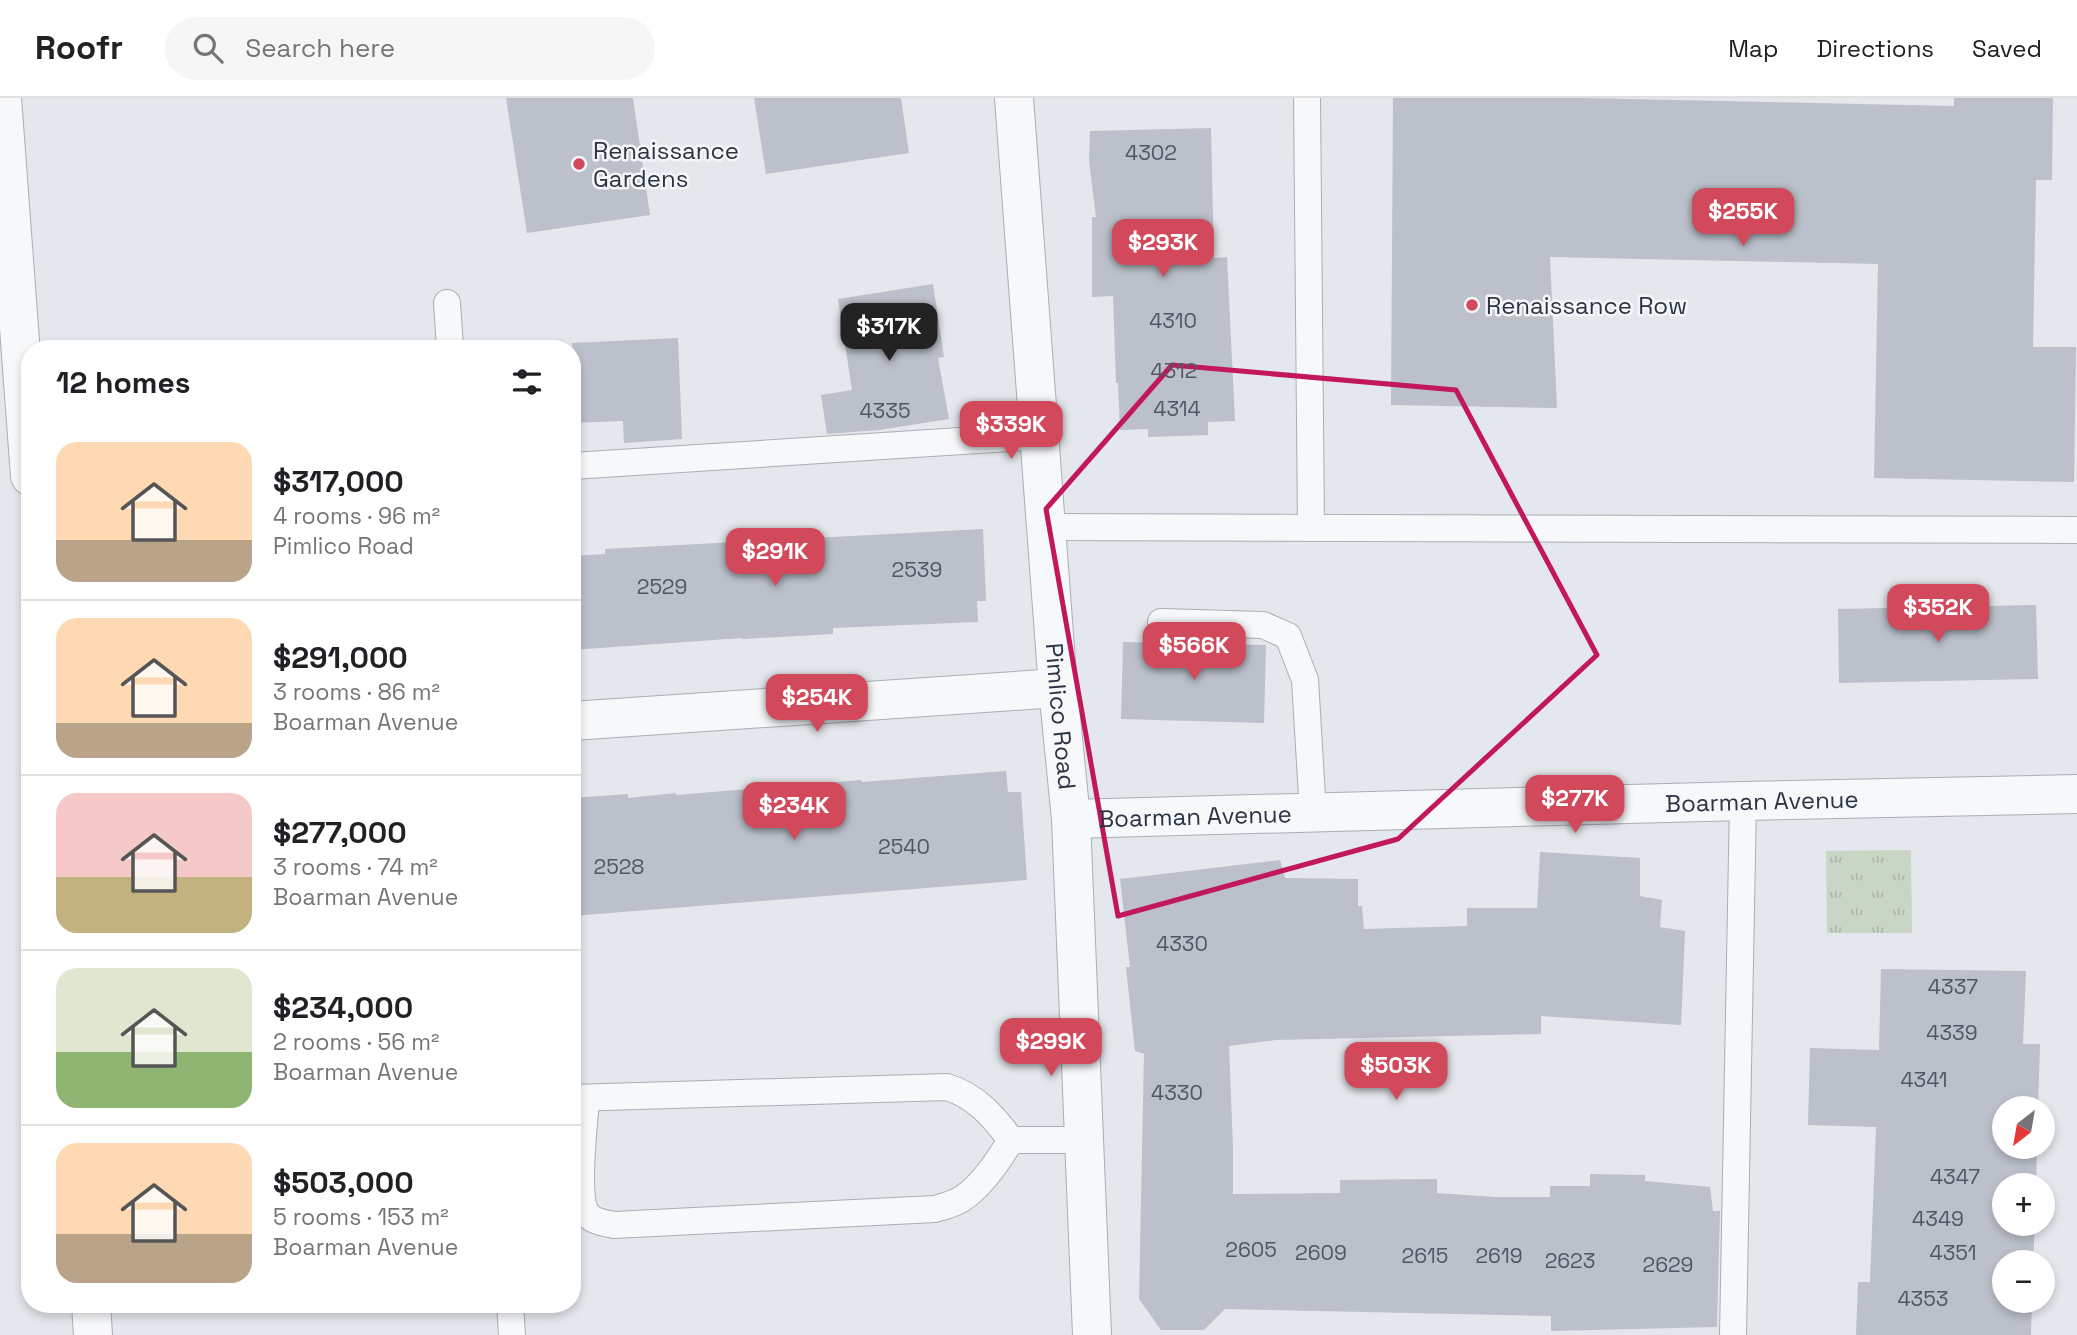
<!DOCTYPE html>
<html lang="en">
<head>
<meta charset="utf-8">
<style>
	:root { --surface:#fff; --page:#f6f6f6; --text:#202124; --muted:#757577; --line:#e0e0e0; --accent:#d1495b }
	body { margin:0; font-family:"Space Grotesk",sans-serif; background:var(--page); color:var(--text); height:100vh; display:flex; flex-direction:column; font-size:26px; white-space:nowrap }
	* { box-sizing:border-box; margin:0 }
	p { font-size:23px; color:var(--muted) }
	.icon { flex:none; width:38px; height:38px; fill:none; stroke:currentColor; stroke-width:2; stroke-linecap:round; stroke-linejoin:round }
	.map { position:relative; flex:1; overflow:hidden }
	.panel { position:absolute; left:21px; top:242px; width:560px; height:973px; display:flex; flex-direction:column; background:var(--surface); border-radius:28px; box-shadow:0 4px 10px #0003 }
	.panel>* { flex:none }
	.needle { width:46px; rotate:211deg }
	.fabs { position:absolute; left:1992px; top:998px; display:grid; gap:14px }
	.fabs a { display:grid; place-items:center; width:63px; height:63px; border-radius:50%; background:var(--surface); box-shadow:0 4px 10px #0003; font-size:35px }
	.price { position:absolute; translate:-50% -60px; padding:0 16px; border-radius:14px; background:var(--accent); color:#fff; font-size:23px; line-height:46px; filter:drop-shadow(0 2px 4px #0008) }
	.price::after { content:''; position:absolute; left:50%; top:42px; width:21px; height:16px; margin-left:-10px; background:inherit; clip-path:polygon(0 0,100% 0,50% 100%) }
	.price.on { background:#222; color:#fff }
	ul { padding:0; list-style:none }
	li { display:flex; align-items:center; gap:21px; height:175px; padding:0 35px }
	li+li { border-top:2px solid var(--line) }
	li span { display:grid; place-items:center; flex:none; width:196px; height:140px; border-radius:21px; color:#555 }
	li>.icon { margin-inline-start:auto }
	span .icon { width:84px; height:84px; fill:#fffc; stroke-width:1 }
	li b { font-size:30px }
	h2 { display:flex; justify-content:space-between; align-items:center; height:84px; padding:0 35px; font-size:30px }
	header { display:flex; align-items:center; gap:42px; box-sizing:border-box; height:98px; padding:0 35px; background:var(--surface); border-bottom:2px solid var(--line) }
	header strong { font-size:33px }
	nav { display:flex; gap:38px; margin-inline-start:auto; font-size:24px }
	.search { width:490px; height:63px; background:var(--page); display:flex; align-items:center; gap:18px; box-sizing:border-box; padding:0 24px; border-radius:38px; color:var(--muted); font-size:26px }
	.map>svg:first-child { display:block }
	.park { fill:url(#park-tufts) }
	.building { fill:#bbc0ca }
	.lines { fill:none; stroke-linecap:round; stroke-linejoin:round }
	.lane-casing { stroke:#a9aeb7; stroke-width:28 }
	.street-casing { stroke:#a9aeb7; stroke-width:40 }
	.lane { stroke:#f7f8fa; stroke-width:26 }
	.street { stroke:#f7f8fa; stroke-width:38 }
	.marked { fill:none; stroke:#c2185b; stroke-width:5; stroke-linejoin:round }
	.poi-dot { fill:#d1495b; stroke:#f4f6f9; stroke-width:2.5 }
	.labels { text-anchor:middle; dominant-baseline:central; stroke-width:5; stroke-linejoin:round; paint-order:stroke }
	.number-label { font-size:21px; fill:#4f5766 }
	.poi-label { font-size:24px; fill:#2b3445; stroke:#f4f6f9; text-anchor:start }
	.street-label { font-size:24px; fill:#2b3445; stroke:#f4f6f9 }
</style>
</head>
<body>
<header>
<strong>Roofr</strong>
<div class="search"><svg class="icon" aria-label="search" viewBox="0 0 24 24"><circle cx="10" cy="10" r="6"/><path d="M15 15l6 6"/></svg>Search here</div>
<nav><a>Map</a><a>Directions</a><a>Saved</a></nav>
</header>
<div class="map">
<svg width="2077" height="1237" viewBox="0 0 2077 1237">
	<defs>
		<pattern id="park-tufts" width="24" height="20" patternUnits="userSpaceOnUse" patternTransform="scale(1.75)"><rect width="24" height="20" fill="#c9d6c5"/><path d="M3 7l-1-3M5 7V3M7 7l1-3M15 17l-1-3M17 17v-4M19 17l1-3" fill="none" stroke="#adb8ab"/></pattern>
	</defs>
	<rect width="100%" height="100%" fill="#e4e7ec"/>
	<!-- park -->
	<polygon class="park" points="1911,752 1912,835 1827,835 1826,753"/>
	<!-- building -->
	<g class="building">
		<polygon points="506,0 633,0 650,117 527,135"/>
		<polygon points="754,0 901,0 909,55 766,76"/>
		<polygon points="1393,0 1584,0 1954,8 1954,0 2053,0 2052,82 2036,82 2033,249 2076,249 2074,384 1874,380 1878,166 1550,159 1557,310 1391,307"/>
		<polygon points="1211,30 1214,160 1227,159 1235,323 1208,324 1208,337 1148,339 1148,331 1120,332 1118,285 1116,285 1113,198 1092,199 1092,119 1096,119 1089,63 1090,33"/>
		<polygon points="933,186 944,259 938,260 949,321 879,332 827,336 821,297 852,292 838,201"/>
		<polygon points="678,240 682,341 624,345 623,323 572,325 572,245"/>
		<polygon points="983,431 986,503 977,503 978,524 833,530 833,536 742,541 742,540 572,552 572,458 605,456 605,451"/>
		<polygon points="2036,507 2038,581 1839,585 1838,511"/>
		<polygon points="1123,544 1266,547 1264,625 1121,621"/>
		<polygon points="1006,673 1008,694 1021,694 1027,782 572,818 572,700 628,696 628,700 676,695 676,697 861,682 862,684"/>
		<polygon points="1540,754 1640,760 1640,798 1662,802 1660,829 1685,833 1681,927 1541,918 1541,936 1276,942 1229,948 1233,1050 1233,1096 1340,1095 1340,1082 1437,1081 1437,1095 1496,1099 1550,1099 1550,1088 1590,1088 1590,1076 1645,1077 1645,1083 1710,1089 1713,1113 1720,1113 1717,1229 1551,1233 1551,1218 1225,1211 1204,1232 1161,1232 1139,1201 1144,956 1135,953 1126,869 1130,869 1120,781 1280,762 1285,780 1358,781 1358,808 1362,808 1364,831 1467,828 1467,810 1537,810"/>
		<polygon points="1881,871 2026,873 2023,946 2040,946 2038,1010 2004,1010 2004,1048 2037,1048 2036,1087 2004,1087 2004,1125 2035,1125 2033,1164 2004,1164 2004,1202 2032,1202 2031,1237 1856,1237 1858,1184 1870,1184 1876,1029 1808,1027 1810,950 1879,952"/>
	</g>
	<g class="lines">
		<!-- lane casing -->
		<g class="lane-casing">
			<g id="lane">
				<polyline points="1307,0 1311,430"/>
				<polyline points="447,205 450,250"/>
				<polyline points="572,368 1039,338"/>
				<polyline points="1046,429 2077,432"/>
				<polyline points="1161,524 1263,527 1288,538 1305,582 1313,715"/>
				<path d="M 572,1000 L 947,989 C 976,998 994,1019 1011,1042"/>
				<path d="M 586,1001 C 585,1024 574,1100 588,1117 C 594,1124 605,1125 614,1127 L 935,1111 C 942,1109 950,1107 956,1104 C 978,1094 999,1062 1011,1042"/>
				<polyline points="1011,1042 1083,1042"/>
				<polyline points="510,1206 512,1237"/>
				<polyline points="1733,1237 1743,703"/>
			</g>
		</g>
		<!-- street casing -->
		<g class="street-casing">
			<g id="street">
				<polyline points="2,0 30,378"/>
				<path id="s1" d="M 1014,0 L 1058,590 L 1071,721 L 1092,1237"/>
				<polyline points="572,623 1058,590"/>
				<path id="s2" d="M 1071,721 L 1743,703 L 2077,696"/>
				<polyline points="91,1206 93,1237"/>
			</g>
		</g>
		<!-- lane -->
		<use href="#lane" class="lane"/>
		<!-- street -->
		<use href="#street" class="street"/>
	</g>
	<!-- marked area -->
	<path class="marked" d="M 1172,267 L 1456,292 L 1597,557 L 1398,741 L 1118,818 L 1046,411 Z"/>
	<!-- markers -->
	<g class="poi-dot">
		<circle cx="579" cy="66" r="7"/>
		<circle cx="1472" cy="207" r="7"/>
	</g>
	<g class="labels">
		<!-- number labels -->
		<g class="number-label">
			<text x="1151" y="54">4302</text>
			<text x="1173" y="222">4310</text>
			<text x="1174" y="272">4312</text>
			<text x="1177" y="310">4314</text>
			<text x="885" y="312">4335</text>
			<text x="917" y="471">2539</text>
			<text x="662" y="488">2529</text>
			<text x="904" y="748">2540</text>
			<text x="619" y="768">2528</text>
			<text x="1182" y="845">4330</text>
			<text x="1953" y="888">4337</text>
			<text x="1952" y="934">4339</text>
			<text x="1924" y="981">4341</text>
			<text x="1177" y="994">4330</text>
			<text x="1955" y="1078">4347</text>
			<text x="1938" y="1120">4349</text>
			<text x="1251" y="1151">2605</text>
			<text x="1321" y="1154">2609</text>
			<text x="1953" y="1154">4351</text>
			<text x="1425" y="1157">2615</text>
			<text x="1499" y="1157">2619</text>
			<text x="1570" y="1162">2623</text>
			<text x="1668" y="1166">2629</text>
			<text x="1923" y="1200">4353</text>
		</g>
		<!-- poi labels -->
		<g class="poi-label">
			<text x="593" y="52">Renaissance<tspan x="593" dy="28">Gardens</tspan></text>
			<text x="1486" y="207">Renaissance Row</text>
		</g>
		<!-- street labels -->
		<g class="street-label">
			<text stroke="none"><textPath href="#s1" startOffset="620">Pimlico Road</textPath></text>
			<text stroke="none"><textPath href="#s2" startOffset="691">Boarman Avenue</textPath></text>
			<text stroke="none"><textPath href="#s2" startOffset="124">Boarman Avenue</textPath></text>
		</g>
	</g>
</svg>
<div class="fabs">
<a><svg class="needle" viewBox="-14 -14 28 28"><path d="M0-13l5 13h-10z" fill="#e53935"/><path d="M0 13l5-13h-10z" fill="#757577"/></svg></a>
<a>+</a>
<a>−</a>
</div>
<b class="price" style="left:1743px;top:150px">$255K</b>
<b class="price" style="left:1163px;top:181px">$293K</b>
<b class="price on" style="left:889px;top:265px">$317K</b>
<b class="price" style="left:1011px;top:363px">$339K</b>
<b class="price" style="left:775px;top:490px">$291K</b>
<b class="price" style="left:1938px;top:546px">$352K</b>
<b class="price" style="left:1194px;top:584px">$566K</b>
<b class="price" style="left:817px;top:636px">$254K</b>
<b class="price" style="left:1575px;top:737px">$277K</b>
<b class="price" style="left:794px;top:744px">$234K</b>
<b class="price" style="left:1051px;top:980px">$299K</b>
<b class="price" style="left:1396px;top:1004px">$503K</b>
<section class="panel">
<h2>12 homes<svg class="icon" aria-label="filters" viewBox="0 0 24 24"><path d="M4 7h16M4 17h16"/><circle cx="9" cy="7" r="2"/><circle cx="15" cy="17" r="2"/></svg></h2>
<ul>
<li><span style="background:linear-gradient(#ffd9b3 70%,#b9a48a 0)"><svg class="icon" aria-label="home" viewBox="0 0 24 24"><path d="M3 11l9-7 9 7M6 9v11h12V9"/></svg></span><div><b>$317,000</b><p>4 rooms · 96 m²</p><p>Pimlico Road</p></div></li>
<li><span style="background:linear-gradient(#ffd9b3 75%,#b9a48a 0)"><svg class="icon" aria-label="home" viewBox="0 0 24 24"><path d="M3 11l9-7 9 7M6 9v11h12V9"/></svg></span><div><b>$291,000</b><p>3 rooms · 86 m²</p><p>Boarman Avenue</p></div></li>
<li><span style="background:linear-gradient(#f6c9c9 60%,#c2b280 0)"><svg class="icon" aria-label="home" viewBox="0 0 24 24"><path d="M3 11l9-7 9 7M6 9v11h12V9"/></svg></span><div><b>$277,000</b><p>3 rooms · 74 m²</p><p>Boarman Avenue</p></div></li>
<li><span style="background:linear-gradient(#dfe7d0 60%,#8fb573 0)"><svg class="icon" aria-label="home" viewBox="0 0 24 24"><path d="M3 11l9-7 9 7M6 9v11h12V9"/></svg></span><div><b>$234,000</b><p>2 rooms · 56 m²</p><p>Boarman Avenue</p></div></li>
<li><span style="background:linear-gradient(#ffd9b3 65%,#b9a48a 0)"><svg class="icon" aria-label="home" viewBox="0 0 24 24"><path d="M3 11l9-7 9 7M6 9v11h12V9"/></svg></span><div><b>$503,000</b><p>5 rooms · 153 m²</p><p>Boarman Avenue</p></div></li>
</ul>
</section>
</div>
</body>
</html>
